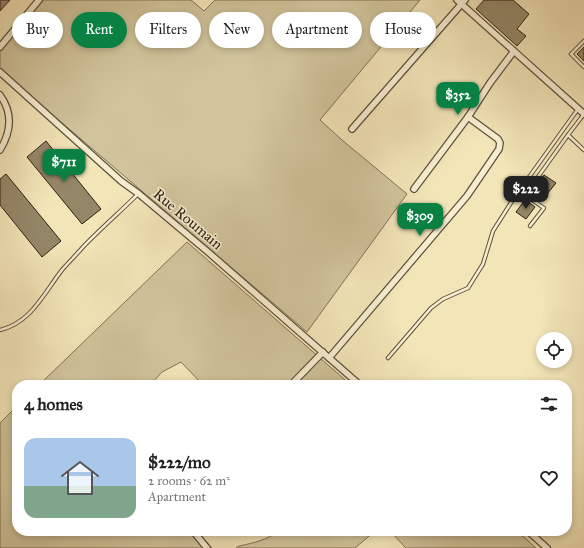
<!DOCTYPE html>
<html lang="en">
<head>
<meta charset="utf-8">
<style>
	:root { --surface:#fff; --page:#f2f2f2; --text:#222; --muted:#767676; --accent:#0b8043 }
	body { margin:0; font-family:"IM FELL Great Primer",serif; background:var(--page); color:var(--text); height:100vh; display:flex; flex-direction:column; font-size:15px; white-space:nowrap }
	* { box-sizing:border-box; margin:0 }
	p { font-size:13px; color:var(--muted) }
	.icon { flex:none; width:22px; height:22px; fill:none; stroke:currentColor; stroke-width:2; stroke-linecap:round; stroke-linejoin:round }
	.map { position:relative; flex:1; overflow:hidden }
	.drawer { position:absolute; left:12px; top:380px; width:560px; height:156px; display:flex; flex-direction:column; background:var(--surface); border-radius:16px; box-shadow:0 2px 6px #0003 }
	.drawer>* { flex:none }
	.guide { position:absolute; left:12px; top:12px; width:560px; height:36px; display:flex; gap:8px }
	.buttons { position:absolute; left:536px; top:332px; display:grid; gap:8px }
	.buttons a { display:grid; place-items:center; width:36px; height:36px; border-radius:50%; background:var(--surface); box-shadow:0 2px 6px #0003; font-size:20px }
	.price { position:absolute; translate:-50% -34px; padding:0 9px; border-radius:8px; background:var(--accent); color:#fff; font-size:13px; line-height:26px; filter:drop-shadow(0 1px 2px #0008) }
	.price::after { content:''; position:absolute; left:50%; top:24px; width:12px; height:9px; margin-left:-6px; background:inherit; clip-path:polygon(0 0,100% 0,50% 100%) }
	.price.on { background:#222; color:#fff }
	ul { padding:0; list-style:none }
	li { display:flex; align-items:center; gap:12px; height:100px; padding:0 12px }
	li span { display:grid; place-items:center; flex:none; width:112px; height:80px; border-radius:12px; color:#555 }
	li>.icon { margin-inline-start:auto }
	span .icon { width:48px; height:48px; fill:#fffc; stroke-width:1 }
	li b { font-size:17px }
	h2 { display:flex; justify-content:space-between; align-items:center; height:48px; padding:0 12px; font-size:17px }
	.pill { padding:0 14px; border-radius:18px; background:var(--surface); box-shadow:0 2px 6px #0003; font-size:14px; line-height:36px }
	.pill.on { background:var(--accent); color:#fff }
	.map>svg:first-child { display:block }
	.green { fill:#d1c49c; stroke:#807257 }
	.building { fill:#948768; stroke:#2e2112 }
	.lines { fill:none; stroke-linecap:round; stroke-linejoin:round }
	.lane-casing { stroke:#5f523c; stroke-width:4.5 }
	.street-casing { stroke:#5f523c; stroke-width:8 }
	.lane { stroke:#f7eed1; stroke-width:2.5 }
	.street { stroke:#f7eed1; stroke-width:5.5 }
	.labels { text-anchor:middle; dominant-baseline:central; stroke-width:3; stroke-linejoin:round; paint-order:stroke }
	.street-label { font-size:15px; fill:#2e2112; stroke:#f7eed1 }
</style>
</head>
<body>
<div class="map">
<svg width="584" height="548" viewBox="0 0 584 548">
	<rect width="100%" height="100%" fill="#f2e5b8"/>
	<filter id="stains"><feTurbulence type="fractalNoise" baseFrequency=".005" numOctaves="4"/><feColorMatrix values="0 0 0 0 .2 0 0 0 0 .09 0 0 0 0 .02 0 0 0 .5 -.17"/></filter>
	<radialGradient id="worn" r=".72"><stop offset=".6" stop-color="#630" stop-opacity="0"/><stop offset="1" stop-color="#630" stop-opacity=".3"/></radialGradient>
	<!-- green -->
	<g class="green">
		<polygon points="43,0 191,0 204,11 215,0 420,0 320,120 342,140 407,194 307,332 0,70 0,50"/>
		<polygon points="187,242 351,385 203,385 181,362 162,372 150,385 39,385"/>
		<polygon points="17,406 17,531 197,531 212,548 0,548 0,423"/>
		<path d="M 279,531 L 375,531 L 355,548 L 236,548 L 239,546 C 253,543 267,540 279,531 Z"/>
		<polygon points="390,531 517,531 536,548 406,548"/>
	</g>
	<!-- building -->
	<g class="building">
		<polygon points="0,0 10,0 0,11"/>
		<polygon points="484,0 513,0 529,14 517,29 526,36 517,46 476,9"/>
		<polygon points="584,47 584,61 577,54"/>
		<polygon points="46,141 101,209 82,224 27,157"/>
		<polygon points="6,174 61,241 42,257 0,205 0,179"/>
		<polygon points="544,175 556,183 547,194 536,186"/>
		<polygon points="525,200 535,207 526,219 516,212"/>
	</g>
	<g class="lines">
		<!-- lane casing -->
		<g class="lane-casing">
			<g id="lane">
				<polyline points="584,41 571,54 584,67"/>
				<polyline points="584,114 568,135 584,150"/>
				<polyline points="530,226 544,208 525,195 568,135"/>
				<path d="M 0,330 C 31,323 44,293 62,270 C 69,262 76,255 83,247 C 100,229 120,212 138,194"/>
				<polyline points="388,358 431,308 443,299 468,288 483,264 493,231 514,198 578,109"/>
			</g>
		</g>
		<!-- street casing -->
		<g class="street-casing">
			<g id="street">
				<polyline points="457,0 584,114"/>
				<polyline points="0,47 39,0"/>
				<polyline points="0,72 121,181 139,194 208,252 360,385"/>
				<path d="M 0,95 C 13,113 11,132 0,150"/>
				<polyline points="352,129 465,0"/>
				<polyline points="414,189 468,117 490,83 514,51"/>
				<polyline points="329,358 467,196 499,149 500,143 498,139 468,117"/>
				<polyline points="291,385 323,352"/>
				<polyline points="193,531 207,548"/>
				<polyline points="528,531 547,548"/>
			</g>
		</g>
		<!-- lane -->
		<use href="#lane" class="lane"/>
		<!-- street -->
		<use href="#street" class="street"/>
	</g>
	<g class="labels">
		<!-- street labels -->
		<g class="street-label">
			<text transform="translate(188 219) rotate(40)">Rue Roumain</text>
		</g>
	</g>
	<rect width="100%" height="100%" filter="url(#stains)"/>
	<rect width="100%" height="100%" fill="url(#worn)"/>
</svg>
<div class="buttons">
<a><svg class="icon" aria-label="locate" viewBox="0 0 24 24"><circle cx="12" cy="12" r="6"/><path d="M12 2v4M12 18v4M2 12h4M18 12h4"/></svg></a>
</div>
<b class="price" style="left:458px;top:116px">$352</b>
<b class="price" style="left:64px;top:183px">$711</b>
<b class="price on" style="left:526px;top:210px">$222</b>
<b class="price" style="left:420px;top:237px">$309</b>
<div class="guide">
<a class="pill">Buy</a>
<a class="pill on">Rent</a>
<a class="pill">Filters</a>
<a class="pill">New</a>
<a class="pill">Apartment</a>
<a class="pill">House</a>
</div>
<section class="drawer">
<h2>4 homes<svg class="icon" aria-label="filters" viewBox="0 0 24 24"><path d="M4 7h16M4 17h16"/><circle cx="9" cy="7" r="2"/><circle cx="15" cy="17" r="2"/></svg></h2>
<ul>
<li><span style="background:linear-gradient(#a9c7e8 60%,#7fa58c 0)"><svg class="icon" aria-label="home" viewBox="0 0 24 24"><path d="M3 11l9-7 9 7M6 9v11h12V9"/></svg></span><div><b>$222/mo</b><p>2 rooms · 62 m²</p><p>Apartment</p></div><svg class="icon" aria-label="heart" viewBox="0 0 24 24"><path d="M12 20l-8-8c-3-5 5-10 8-4 3-6 11-1 8 4z"/></svg></li>
</ul>
</section>
</div>
</body>
</html>
